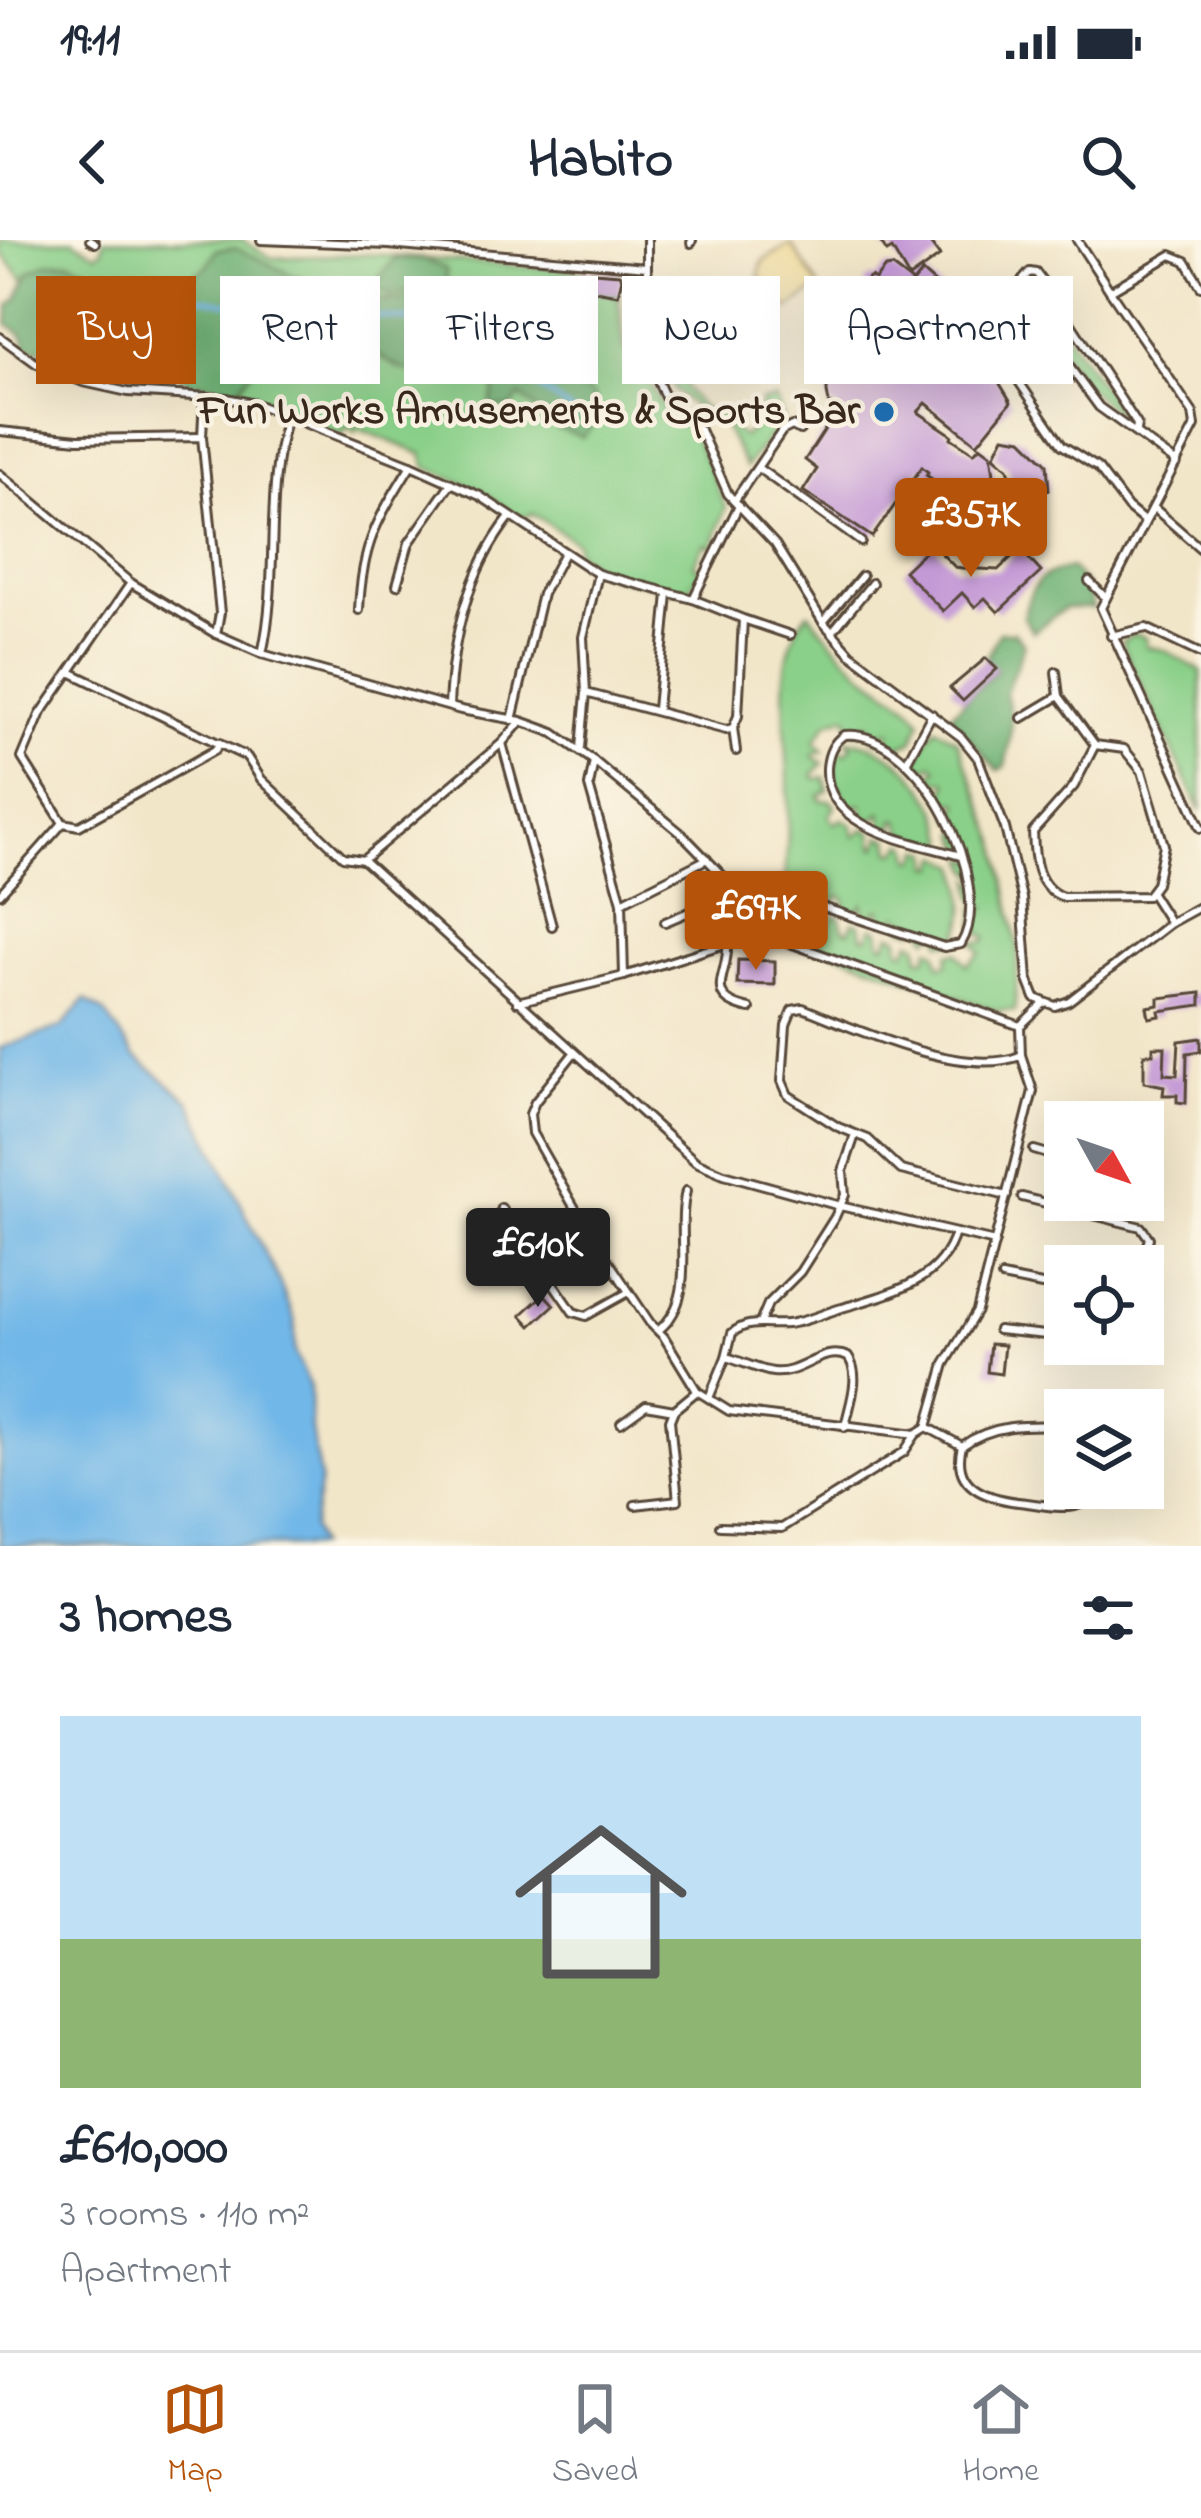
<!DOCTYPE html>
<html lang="en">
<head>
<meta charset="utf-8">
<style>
	:root { --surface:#fff; --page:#f6f6f7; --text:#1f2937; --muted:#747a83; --line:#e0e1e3; --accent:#b45309 }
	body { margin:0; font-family:"Indie Flower",sans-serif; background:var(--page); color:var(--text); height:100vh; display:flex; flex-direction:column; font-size:45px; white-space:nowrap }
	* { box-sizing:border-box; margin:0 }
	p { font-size:39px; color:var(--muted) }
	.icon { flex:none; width:66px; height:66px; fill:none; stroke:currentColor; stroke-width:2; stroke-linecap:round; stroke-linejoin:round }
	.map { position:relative; height:1306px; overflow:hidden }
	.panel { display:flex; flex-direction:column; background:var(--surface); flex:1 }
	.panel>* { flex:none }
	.guide { position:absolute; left:36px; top:36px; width:1131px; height:108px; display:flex; gap:24px }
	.needle { width:78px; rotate:130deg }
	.controls { position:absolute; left:1044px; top:861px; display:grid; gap:24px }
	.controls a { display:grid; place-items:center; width:120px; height:120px; border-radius:0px; background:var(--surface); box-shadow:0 12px 48px #0002; font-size:60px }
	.price { position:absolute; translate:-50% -102px; padding:0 27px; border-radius:12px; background:var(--accent); color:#fff; font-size:39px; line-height:78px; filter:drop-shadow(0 3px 6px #0008) }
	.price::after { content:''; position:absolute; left:50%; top:72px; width:36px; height:27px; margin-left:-18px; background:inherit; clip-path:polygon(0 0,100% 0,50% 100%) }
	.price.current { background:#222; color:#fff }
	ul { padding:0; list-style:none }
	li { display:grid; align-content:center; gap:24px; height:636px; padding:0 60px }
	li span { display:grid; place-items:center; height:372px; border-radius:0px; color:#555 }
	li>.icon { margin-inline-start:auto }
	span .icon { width:216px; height:216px; fill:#fffc; stroke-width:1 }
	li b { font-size:51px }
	h2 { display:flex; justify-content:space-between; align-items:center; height:144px; padding:0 60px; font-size:51px }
	.pill { padding:0 42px; border-radius:0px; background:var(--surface); box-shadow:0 12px 48px #0002; font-size:42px; line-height:108px }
	.pill.current { background:var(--accent); color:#fff }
	.status { display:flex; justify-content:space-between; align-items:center; height:84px; padding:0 60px; background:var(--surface); direction:ltr }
	.status svg { height:33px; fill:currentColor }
	header { display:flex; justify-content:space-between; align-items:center; height:156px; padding:0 60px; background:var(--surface); font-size:54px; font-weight:800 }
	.dock { display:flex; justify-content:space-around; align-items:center; height:168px; border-top:3px solid var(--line); background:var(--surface); font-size:33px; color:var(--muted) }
	.dock a { display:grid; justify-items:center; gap:6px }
	.dock .current { color:var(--accent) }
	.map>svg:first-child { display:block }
	.green { fill:#8bd08a; stroke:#637d54; stroke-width:3 }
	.forest { fill:#70b276; stroke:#566e4a; stroke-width:3 }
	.sand { fill:#eeda9e; stroke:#94825e; stroke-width:3 }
	.water { fill:#71b7e8; stroke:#567083; stroke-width:3 }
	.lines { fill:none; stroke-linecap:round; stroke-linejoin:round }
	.stream { stroke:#71b7e8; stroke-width:4.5 }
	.building { fill:#c49ad6 }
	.service-casing { stroke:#564638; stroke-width:12 }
	.service { stroke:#fff; stroke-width:6 }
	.poi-dot { fill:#1f6fb2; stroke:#fcf5e5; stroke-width:4.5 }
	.labels { text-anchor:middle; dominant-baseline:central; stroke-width:9; stroke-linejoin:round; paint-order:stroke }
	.poi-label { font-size:42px; font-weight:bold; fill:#3b2a1e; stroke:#fcf5e5; text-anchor:end }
</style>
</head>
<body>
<div class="status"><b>19:11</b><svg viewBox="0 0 49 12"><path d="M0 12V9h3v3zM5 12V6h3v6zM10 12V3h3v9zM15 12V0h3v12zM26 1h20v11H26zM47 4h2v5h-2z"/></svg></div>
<header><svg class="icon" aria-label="back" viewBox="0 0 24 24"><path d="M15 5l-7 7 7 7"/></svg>Habito<svg class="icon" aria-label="search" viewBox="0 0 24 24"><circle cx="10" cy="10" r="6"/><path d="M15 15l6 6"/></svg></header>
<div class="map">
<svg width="1201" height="1306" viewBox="0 0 1201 1306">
	<rect width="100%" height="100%" fill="#fcf5e5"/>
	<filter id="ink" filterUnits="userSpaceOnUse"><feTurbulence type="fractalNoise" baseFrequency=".00833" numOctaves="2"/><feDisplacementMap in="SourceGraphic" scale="24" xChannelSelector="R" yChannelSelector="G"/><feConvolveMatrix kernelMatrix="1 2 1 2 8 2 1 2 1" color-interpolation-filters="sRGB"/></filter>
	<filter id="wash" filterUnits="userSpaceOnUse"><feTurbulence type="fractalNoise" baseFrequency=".004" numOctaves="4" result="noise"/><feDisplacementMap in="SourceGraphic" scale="48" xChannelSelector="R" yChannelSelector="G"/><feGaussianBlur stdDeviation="2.7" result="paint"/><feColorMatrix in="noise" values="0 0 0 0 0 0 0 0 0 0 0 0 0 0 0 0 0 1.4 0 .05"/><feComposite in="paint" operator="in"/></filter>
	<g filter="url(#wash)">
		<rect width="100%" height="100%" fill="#f2e6c9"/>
		<!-- green -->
		<g class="green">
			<path d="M 0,0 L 73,0 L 97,14 L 103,9 L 103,0 L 242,0 L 272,18 L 368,14 L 581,31 L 583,48 L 618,55 L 625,109 L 640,125 L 664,168 L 693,193 L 726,267 L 712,307 L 705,304 L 694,324 L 701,331 L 687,351 L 611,336 L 576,312 L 576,302 L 533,274 L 520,278 L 482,251 L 426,227 L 422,214 L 357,188 L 355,193 L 348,186 L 342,195 L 238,150 L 261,116 L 270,90 L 305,103 L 361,105 L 400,129 L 442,125 L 473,134 L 495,148 L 490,167 L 520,155 L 558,189 L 577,146 L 531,133 L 520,72 L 477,61 L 455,46 L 414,50 L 417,58 C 377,65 333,56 295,39 C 267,26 248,6 216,10 L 207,27 L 191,38 L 156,32 L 103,36 L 70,21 L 48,23 L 26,42 L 0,11 Z"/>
			<path d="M 1034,47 L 1121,175 C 1083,156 1050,90 1025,55 Z"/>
			<polygon points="671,51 663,65 665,77 674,86 664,104 688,151 702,168 719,173 742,197 757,186 761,162 776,159 783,179 746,227 725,188 702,175 675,150 660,118 659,56"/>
			<path d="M 808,372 C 827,395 845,418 868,437 C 886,451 910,461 921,481 L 912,501 L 898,507 L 889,502 L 891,492 L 886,490 L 882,501 L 873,498 L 870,484 L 866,484 L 863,493 L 851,489 L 847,476 L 828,482 L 815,501 L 824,511 L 815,513 L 814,517 L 823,523 L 813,535 L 816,539 L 824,537 L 828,550 L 819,556 L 820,560 L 831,561 L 835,567 L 829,576 L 835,584 L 842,579 L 852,584 L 854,597 L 864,589 L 872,592 L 874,607 L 878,607 L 881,596 L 890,599 L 892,612 L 898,612 L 904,603 L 910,606 L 912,619 L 918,619 L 922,609 L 931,612 L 931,626 L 937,626 L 940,616 L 959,625 C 965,650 972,684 952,703 L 941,702 L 940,690 L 928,698 L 921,684 L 917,684 L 914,691 L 904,688 L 902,677 L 897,676 L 892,684 L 882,681 L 881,670 L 877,670 L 874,678 L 864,675 L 863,664 L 856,672 L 846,670 L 844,657 L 838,657 L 832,664 L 825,661 L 825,649 L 819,649 L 815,660 L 805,658 L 805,650 L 800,650 L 798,660 L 783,665 C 787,624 789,584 788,544 C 788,491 771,416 808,372 Z"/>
			<polygon points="1135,394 1146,398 1146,406 1164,410 1201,431 1201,571 1125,410 1122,401"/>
			<polygon points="936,488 957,500 998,604 1018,708 1015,771 994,770 821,707 789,691 789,678 803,670 812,698 820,699 822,683 830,684 834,675 840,677 843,690 849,691 853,682 860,684 862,697 868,697 872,687 879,690 881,703 886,704 891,694 899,697 900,710 906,711 911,701 918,704 920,718 926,718 930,708 936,711 940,725 947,724 949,713 957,712 967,725 981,712 972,701 985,702 987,697 975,690 975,668 983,672 986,667 974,657 972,639 979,645 983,640 970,629 967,618 977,621 980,615 964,607 958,594 960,590 966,593 968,588 952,579 949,571 959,568 959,562 945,560 940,554 947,548 947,541 933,541 929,537 937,529 933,524 927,528 917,525 925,502"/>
			<path d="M 847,500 C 898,505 939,554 948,603 L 942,606 L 903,592 L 900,580 L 895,580 L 894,589 L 883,586 L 881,573 L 870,582 L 865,580 L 862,565 L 856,565 L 853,573 L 834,539 L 838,507 L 845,514 L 852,506 Z"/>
		</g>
		<!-- forest -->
		<g class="forest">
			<path d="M 236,8 C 293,34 351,72 416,58 L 414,51 L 391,56 L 374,46 L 394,19 L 425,20 L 446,29 L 446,43 L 477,61 L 520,72 L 531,82 L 525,99 L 541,103 L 544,118 L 532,133 L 577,146 L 593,155 L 597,180 L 583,197 L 558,189 L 521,156 L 510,168 L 490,167 L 495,148 L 473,134 L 442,125 L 425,135 L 401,129 L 361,105 L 305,103 L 270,91 L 261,116 L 238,150 L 222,145 L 191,143 L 175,132 L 145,125 L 75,127 L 59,114 L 27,107 L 22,94 L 8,84 L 9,65 L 17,59 L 29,32 L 48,23 L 70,21 L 103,36 L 156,32 L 191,38 L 207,27 L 216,10 Z"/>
			<path d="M 1071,328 L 1085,344 L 1093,368 L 1065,368 L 1033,392 L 1023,377 C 1034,342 1035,336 1071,328 Z"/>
			<path d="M 999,392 L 1014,392 L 1024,404 L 1005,455 C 1015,479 1010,502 1005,527 L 998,531 L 950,475 L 997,430 L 986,418 Z"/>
		</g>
		<!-- sand -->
		<polygon class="sand" points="791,4 820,48 788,69 759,35 763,21"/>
		<!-- water -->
		<polygon class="water" points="85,760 105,773 135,816 190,861 278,1039 295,1080 295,1112 310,1147 311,1188 320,1240 312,1288 318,1306 0,1306 0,808 62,787"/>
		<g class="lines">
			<!-- stream -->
			<polyline class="stream" points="44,41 72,59 107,64 186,55 226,63 269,63 428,83 469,97 578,176"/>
		</g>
		<g id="blocks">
			<!-- building -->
			<g class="building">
				<polygon points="879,0 937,0 931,4 940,16 909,38 892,9 887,12"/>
				<polygon points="892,27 913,43 922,32 952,58 938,74 911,51 908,54 899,47 893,54 997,139 1011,162 977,204 926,163 918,172 952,195 951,198 974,213 980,206 991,214 994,234 984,248 987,255 984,263 977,266 969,264 926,235 928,232 922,227 872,297 803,251 817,229 805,220 838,169 829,163 827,152 827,141 840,121 838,108 861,106 878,87 864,66 868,48 864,42 871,37 875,40 885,28"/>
				<polygon points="581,31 619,34 622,38 618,55 583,49"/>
				<polygon points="1004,196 1022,199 1047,224 1049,250 1017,255 1008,228 994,216"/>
				<polygon points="932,304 955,327 962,328 998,330 1020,309 1041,332 998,372 985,358 975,367 962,353 943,371 904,331"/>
				<polygon points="986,418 997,429 963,461 950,448"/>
				<polygon points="738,720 775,721 775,745 737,744"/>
				<polygon points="1201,753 1201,765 1159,771 1160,776 1149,778 1147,767 1159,765 1159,758"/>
				<polygon points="1201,798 1201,811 1187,813 1186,863 1177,862 1177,855 1163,855 1164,846 1144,842 1144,814 1153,814 1153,807 1165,807 1164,834 1177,835 1179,801"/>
				<polygon points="544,1054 554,1065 531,1086 521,1075"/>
				<polygon points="990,1104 1004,1105 1001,1134 987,1132"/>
			</g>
		</g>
	</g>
	<g filter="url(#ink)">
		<use href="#blocks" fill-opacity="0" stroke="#564638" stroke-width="3"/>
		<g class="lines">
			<!-- service casing -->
			<g class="service-casing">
				<g id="service">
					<polyline points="90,0 95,3"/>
					<polyline points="261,0 388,5 647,27 647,117 665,157 700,190 728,254 775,304 823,382 851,414 961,497 978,518 1005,588 1022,658 1028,740 1035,758 1055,766 1069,761 1170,683 1201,666"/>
					<polyline points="647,0 647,26"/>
					<polyline points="1077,0 1110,51"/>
					<polyline points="691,3 692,0"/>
					<polyline points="1201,47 1186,21 1171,15 1110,51 1193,173 1195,186 1101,368 1201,588"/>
					<polyline points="950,67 1011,130 1062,205 1098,228 1128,268 1144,281"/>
					<polyline points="0,97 37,124 83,142 128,152 226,158 256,164 411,225 480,256 598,334"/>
					<polyline points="0,191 78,199 202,197 220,373 216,394 131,343 0,234"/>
					<polyline points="1136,191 1137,184 1046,46 1036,33 1030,32 1018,45 1016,54 1099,167 1177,223"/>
					<polyline points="202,197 204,157"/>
					<polyline points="758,228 861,302"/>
					<polyline points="735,260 782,191 792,186 800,190"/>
					<polyline points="1154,268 1201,309"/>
					<polyline points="1089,341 1106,358"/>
					<polyline points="131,343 40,475 22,518 63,583 79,586 215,510 220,503"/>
					<polyline points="397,345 409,303 451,243"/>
					<polyline points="693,359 739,265"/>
					<path d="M 359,370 C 362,304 377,280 411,225"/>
					<polyline points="743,379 693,359 598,334 583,397 586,453 726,490 733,488 738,476 743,379 790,395"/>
					<polyline points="823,382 862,336"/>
					<polyline points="833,391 872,343"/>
					<polyline points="216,394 262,414 461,470 521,481 502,503 363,620"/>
					<polyline points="1111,396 1146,388 1201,414"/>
					<path d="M 262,414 C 280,336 264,252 287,177"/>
					<polyline points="70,432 247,517 261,539 343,617 363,620 696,922 724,934 840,966 995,1002"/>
					<polyline points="1056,432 1059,456"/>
					<path d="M 449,466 C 452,398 467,332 510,277"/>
					<polyline points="657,469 668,354"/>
					<path d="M 1022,478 L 1059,456 L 1095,505 L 1124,509 L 1142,531 L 1164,605 L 1156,644 L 1147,656 L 1063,657 C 1036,648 1034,618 1033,592 L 1074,546 L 1095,505"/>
					<polyline points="512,480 542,354 564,313"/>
					<polyline points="521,481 554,493 594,521"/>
					<polyline points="733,488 736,511"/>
					<polyline points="502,503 552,686"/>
					<polyline points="581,508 586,453"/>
					<polyline points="907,521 932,474"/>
					<polyline points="1151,653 1170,683"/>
					<polyline points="0,654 63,583"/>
					<polyline points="622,662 707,619"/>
					<polyline points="665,682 739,651"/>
					<path d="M 772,689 L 789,668 L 807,662 L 944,707 L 961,704 C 997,645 920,488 844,495 C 832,503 828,514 827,528 C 824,591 916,602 960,616"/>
					<path d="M 727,704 C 730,734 700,758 750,769"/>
					<polyline points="624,736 622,662 589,546 594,521 682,594 787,702 1020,786 1043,764"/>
					<polyline points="517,762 624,736 772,689"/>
					<polyline points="574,813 535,862 530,874 532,893 585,986 650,1083 664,1097 697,1151 729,1171 916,1194 927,1187 945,1124 977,1071 1033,851 1021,815 1020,786"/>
					<polyline points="1034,910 1065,919"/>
					<polyline points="1143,939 1150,941"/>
					<path d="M 1007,956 L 901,930 L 868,899 L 838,887 L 788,855 L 782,841 L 786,785 L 792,770 L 803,768 C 857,790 964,838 1020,816"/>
					<polyline points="1022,957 1141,987 1149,998 1141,1026"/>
					<polyline points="501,968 573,1072 586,1076 629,1052"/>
					<polyline points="1002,1037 1042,1045"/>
					<polyline points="760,1083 768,1064 800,1032 835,977 845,955 843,931 855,895"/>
					<path d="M 659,1090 C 699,1057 675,997 686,951"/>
					<polyline points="998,1090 1065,1097"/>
					<polyline points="709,1158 726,1117"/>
					<polyline points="621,1183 646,1165 674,1170"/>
					<path d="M 1065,1186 C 1028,1185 994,1183 962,1206 C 950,1251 994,1260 1027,1263 C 1042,1265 1060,1269 1075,1266 C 1085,1264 1090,1257 1095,1248"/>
					<path d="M 845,1187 C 849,1165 862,1136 848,1117 C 822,1105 801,1136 773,1132 C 758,1130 741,1121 726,1117 L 732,1093 C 749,1079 766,1086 787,1084 C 805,1082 824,1073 842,1068 C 887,1054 940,1044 955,993"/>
					<polyline points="927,1187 962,1206"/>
					<polyline points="635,1265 678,1260 670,1180 674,1170 696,1152"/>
					<polyline points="720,1286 782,1288 904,1212 916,1194"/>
				</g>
			</g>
			<!-- service -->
			<use href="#service" class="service"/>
		</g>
	</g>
	<!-- markers -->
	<circle class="poi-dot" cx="884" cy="172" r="12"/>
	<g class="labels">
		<!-- poi labels -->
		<g class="poi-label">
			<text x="860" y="172">Fun Works Amusements &amp; Sports Bar</text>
		</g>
	</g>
</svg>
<div class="controls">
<a><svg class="needle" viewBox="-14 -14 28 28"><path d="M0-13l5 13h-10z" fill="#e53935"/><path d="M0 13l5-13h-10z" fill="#747a83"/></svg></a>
<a><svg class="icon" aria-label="locate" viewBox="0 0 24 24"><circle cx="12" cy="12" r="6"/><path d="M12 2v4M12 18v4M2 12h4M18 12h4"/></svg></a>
<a><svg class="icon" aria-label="layers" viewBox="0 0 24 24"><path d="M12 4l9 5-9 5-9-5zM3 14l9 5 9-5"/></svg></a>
</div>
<b class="price" style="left:971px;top:340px">£357K</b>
<b class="price" style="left:756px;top:733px">£697K</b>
<b class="price current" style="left:538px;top:1070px">£610K</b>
<div class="guide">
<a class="pill current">Buy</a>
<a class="pill">Rent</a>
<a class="pill">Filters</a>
<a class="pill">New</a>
<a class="pill">Apartment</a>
</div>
</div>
<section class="panel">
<h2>3 homes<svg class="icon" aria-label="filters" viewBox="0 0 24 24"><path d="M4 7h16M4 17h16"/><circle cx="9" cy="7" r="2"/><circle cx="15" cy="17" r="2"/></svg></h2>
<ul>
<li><span style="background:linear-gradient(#bfe0f5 60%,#8fb573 0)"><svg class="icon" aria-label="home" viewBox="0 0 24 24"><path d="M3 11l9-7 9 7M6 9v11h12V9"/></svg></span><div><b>£610,000</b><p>3 rooms · 110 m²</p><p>Apartment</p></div></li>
</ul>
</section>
<nav class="dock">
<a class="current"><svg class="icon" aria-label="map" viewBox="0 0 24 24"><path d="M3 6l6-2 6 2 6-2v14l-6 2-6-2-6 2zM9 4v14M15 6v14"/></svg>Map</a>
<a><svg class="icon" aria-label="saved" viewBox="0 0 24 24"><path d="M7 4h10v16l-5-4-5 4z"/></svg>Saved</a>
<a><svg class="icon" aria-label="home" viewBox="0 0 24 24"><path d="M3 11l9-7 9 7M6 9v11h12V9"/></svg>Home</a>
</nav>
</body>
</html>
